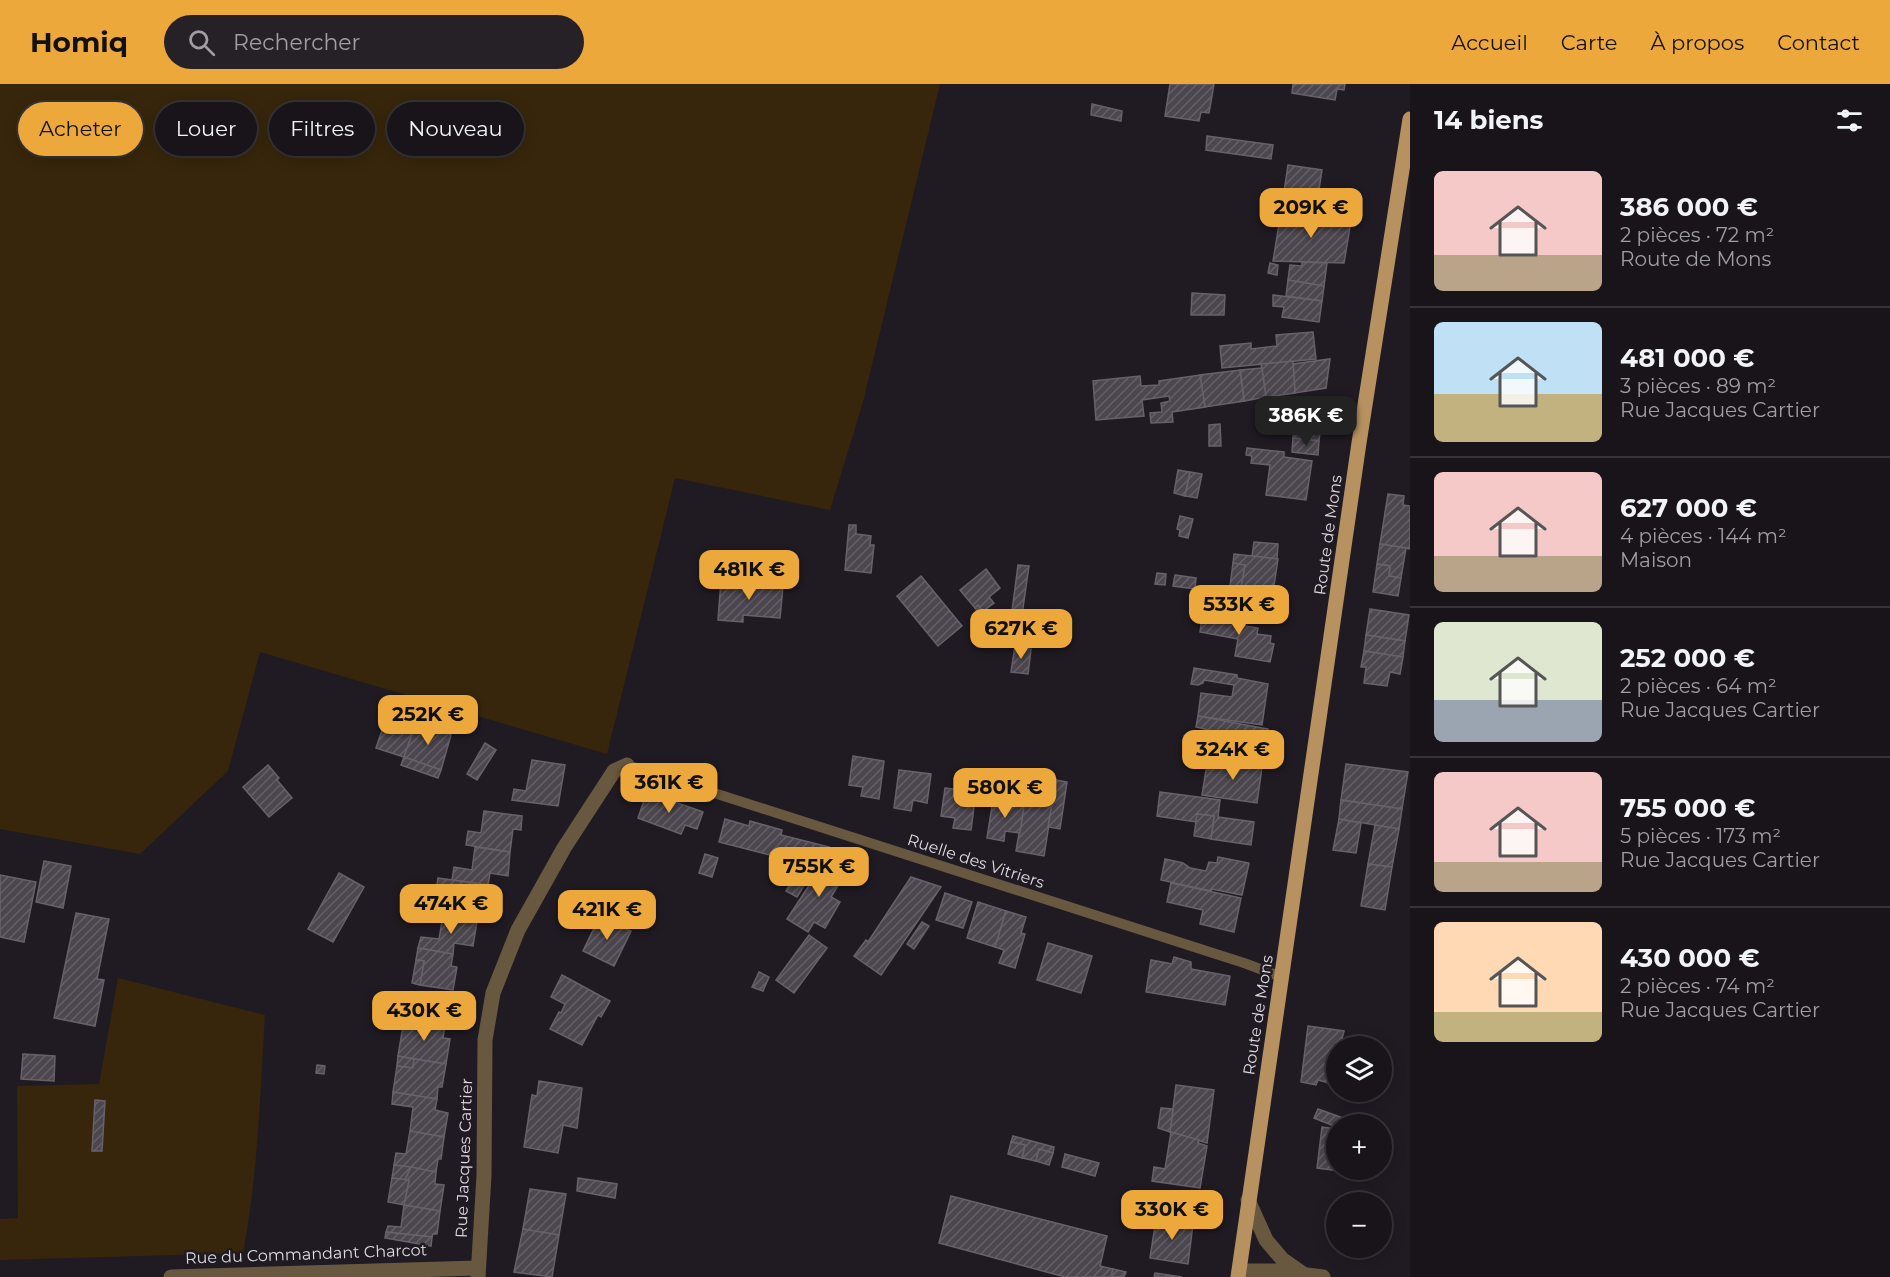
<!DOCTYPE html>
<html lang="fr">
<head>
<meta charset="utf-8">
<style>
	:root { --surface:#18141a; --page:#252127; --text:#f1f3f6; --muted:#9f9ea2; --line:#363339; --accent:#eda83b }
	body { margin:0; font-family:Montserrat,sans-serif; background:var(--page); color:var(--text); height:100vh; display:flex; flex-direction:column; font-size:22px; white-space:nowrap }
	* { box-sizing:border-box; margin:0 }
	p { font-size:20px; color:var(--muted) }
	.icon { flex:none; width:33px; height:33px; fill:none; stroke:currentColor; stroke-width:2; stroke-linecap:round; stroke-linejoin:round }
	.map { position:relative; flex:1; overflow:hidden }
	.drawer { display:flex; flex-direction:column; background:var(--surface); width:480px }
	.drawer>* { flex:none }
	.top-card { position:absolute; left:18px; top:18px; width:570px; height:54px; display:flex; gap:12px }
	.buttons { position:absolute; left:1326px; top:952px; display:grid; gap:12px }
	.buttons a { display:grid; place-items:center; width:66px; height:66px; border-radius:50%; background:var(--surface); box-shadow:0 3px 15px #0003,0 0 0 2px var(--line); font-size:30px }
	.price { position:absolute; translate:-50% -51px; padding:0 14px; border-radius:12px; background:var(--accent); color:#111; font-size:20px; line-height:39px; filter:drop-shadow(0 2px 3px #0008) }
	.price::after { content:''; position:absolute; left:50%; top:36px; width:18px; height:14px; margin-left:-9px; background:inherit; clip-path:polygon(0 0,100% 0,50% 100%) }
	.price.current { background:#222; color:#fff }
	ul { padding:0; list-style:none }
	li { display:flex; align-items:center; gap:18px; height:150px; padding:0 24px }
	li+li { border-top:2px solid var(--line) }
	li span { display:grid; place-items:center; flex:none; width:168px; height:120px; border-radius:9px; color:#555 }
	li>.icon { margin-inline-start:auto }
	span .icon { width:72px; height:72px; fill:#fffc; stroke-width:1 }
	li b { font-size:26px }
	h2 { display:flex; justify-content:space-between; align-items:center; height:72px; padding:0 24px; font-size:26px }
	.chip { padding:0 21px; border-radius:27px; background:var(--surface); box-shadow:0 3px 15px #0003,0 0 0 2px var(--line); font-size:21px; line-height:54px }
	.chip.current { background:var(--accent); color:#111 }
	header { display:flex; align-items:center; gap:36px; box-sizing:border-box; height:84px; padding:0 30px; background:var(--accent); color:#111 }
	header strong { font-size:28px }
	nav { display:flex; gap:33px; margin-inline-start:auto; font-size:21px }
	.search { width:420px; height:54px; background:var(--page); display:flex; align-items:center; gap:15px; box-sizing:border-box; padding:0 21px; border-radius:33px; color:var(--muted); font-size:22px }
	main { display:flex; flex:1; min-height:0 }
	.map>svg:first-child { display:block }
	.grass { fill:#37260b }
	.building { fill:url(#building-hatch); stroke:#68616b; stroke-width:1.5 }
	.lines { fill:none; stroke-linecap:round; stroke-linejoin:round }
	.service { stroke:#695840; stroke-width:10 }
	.minor { stroke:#695840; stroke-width:15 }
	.primary { stroke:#b79260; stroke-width:15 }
	.labels { text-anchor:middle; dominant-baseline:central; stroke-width:5; stroke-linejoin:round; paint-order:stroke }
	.street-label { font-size:16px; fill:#dedae0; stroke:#201b23 }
</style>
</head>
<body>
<header>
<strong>Homiq</strong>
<div class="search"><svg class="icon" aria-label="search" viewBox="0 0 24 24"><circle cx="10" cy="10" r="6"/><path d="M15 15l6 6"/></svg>Rechercher</div>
<nav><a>Accueil</a><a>Carte</a><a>À propos</a><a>Contact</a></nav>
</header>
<main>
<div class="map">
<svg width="1410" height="1193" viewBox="0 0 1410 1193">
	<defs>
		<pattern id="building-hatch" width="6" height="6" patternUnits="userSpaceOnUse" patternTransform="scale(1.5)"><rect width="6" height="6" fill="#4c464f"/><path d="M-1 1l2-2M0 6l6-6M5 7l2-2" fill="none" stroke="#656068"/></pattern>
	</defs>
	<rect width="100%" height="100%" fill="#201b23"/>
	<!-- grass -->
	<g class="grass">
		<polygon points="0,0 940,0 863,318 830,426 675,394 607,670 260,568 228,687 140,770 0,745"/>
		<path d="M 118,894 L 265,931 C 260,1010 258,1091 243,1169 L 0,1176 L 0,1135 L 18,1134 L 17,1002 L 99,1000 Z"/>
	</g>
	<!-- building -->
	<g class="building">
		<polygon points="1170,0 1214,0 1209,29 1201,28 1199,37 1165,32"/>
		<polygon points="1293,0 1345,0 1344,6 1337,5 1335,16 1292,9"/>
		<polygon points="1092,20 1122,27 1121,37 1091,31"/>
		<polygon points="1207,52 1273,61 1271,75 1206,66"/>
		<polygon points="1288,81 1322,86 1315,132 1281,128"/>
		<polygon points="1281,128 1351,137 1344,179 1273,177"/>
		<polygon points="1302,178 1327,179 1324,202 1288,196 1290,181 1302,182"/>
		<polygon points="1270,179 1278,181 1277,191 1268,189"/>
		<polygon points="1288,196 1324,202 1322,217 1286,212"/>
		<polygon points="1192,209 1225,211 1224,231 1191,231"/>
		<polygon points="1273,211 1322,217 1319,238 1282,233 1284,223 1273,222"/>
		<polygon points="1313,248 1316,275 1222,284 1220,262 1251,259 1251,265 1277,262 1276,251"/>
		<polygon points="1330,275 1326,304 1295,309 1293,280"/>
		<polygon points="1293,277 1295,309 1266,313 1261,280"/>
		<polygon points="1262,284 1266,313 1244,317 1240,286"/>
		<polygon points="1240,286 1244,317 1205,323 1200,291"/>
		<polygon points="1200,291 1205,323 1172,328 1173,338 1151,339 1150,329 1162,328 1161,319 1170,317 1169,312 1142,316 1144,332 1096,336 1093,297 1140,292 1141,302 1159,301 1159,297"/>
		<polygon points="1302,324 1323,327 1319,357 1293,354 1294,334 1301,332"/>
		<polygon points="1220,340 1221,362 1209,362 1209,341"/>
		<polygon points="1293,354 1319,357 1318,371 1292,368"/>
		<polygon points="1247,364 1284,368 1284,373 1312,377 1306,416 1266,411 1270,381 1251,379 1252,372 1246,371"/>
		<polygon points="1178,386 1190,388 1185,412 1174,409"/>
		<polygon points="1190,388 1202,390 1197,414 1185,412"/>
		<polygon points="1388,410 1404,412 1403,421 1410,422 1410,465 1380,460"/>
		<polygon points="1180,432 1193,435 1188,454 1179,452 1180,446 1177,445"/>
		<polygon points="849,441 856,441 856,450 871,452 870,461 874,461 871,489 845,486"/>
		<polygon points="1254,458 1278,460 1277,475 1252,472"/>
		<polygon points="1380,460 1406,464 1401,494 1389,492 1390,482 1377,480"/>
		<polygon points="1234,470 1278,475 1273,508 1241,503 1245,481 1233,479"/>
		<polygon points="1233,479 1245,481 1241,503 1230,502"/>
		<polygon points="1377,480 1390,482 1389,492 1401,494 1398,512 1373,508"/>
		<polygon points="1018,481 1029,482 1018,559 1008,558"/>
		<polygon points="986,485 1000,504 989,513 994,519 983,527 978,521 975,524 960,506"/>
		<polygon points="1157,489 1166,490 1165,501 1155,500"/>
		<polygon points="1175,491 1196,494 1195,505 1173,502"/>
		<polygon points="921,492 962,542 938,562 897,512"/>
		<polygon points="721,497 783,503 780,534 743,531 743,538 718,536"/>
		<polygon points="978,521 983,527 979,530 975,524"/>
		<polygon points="1211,523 1230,526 1228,539 1258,544 1257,550 1271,552 1270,559 1274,560 1270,578 1235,572 1238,555 1200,548 1202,535 1209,535"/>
		<polygon points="1370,525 1409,531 1405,557 1366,551"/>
		<polygon points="1366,551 1405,557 1403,573 1364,567"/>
		<polygon points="1015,562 1031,565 1028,590 1011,588"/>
		<polygon points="1364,567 1403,573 1400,590 1390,588 1387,602 1364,599 1366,583 1361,583"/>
		<polygon points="1194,584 1237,591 1237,594 1268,600 1262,641 1198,632 1201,609 1232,613 1234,601 1204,596 1203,599 1198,601 1191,600"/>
		<polygon points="388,629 416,639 404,673 376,664"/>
		<polygon points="1198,632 1268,645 1265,668 1252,666 1250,681 1209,675 1213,647 1196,643"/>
		<polygon points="416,639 451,651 441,686 404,673"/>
		<polygon points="485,659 496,666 477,696 467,690"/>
		<polygon points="853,672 884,677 879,715 861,712 863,703 849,701"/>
		<polygon points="404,673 441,686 438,694 401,681"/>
		<polygon points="1215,675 1262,683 1257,719 1202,711 1206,686 1213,686"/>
		<polygon points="532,676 565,681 558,722 512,716 514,705 526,707"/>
		<polygon points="1346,680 1408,688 1402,725 1341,716"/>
		<polygon points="268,681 279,694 277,696 292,714 269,733 243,703"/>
		<polygon points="899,686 931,690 927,719 913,716 911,727 894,724"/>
		<polygon points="1029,692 1056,696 1044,772 1016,767"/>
		<polygon points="1056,696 1067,698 1060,745 1048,743"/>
		<polygon points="945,704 976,708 971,746 953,744 955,734 941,732"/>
		<polygon points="647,708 703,728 697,745 685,741 681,750 638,734"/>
		<polygon points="1160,708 1220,716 1218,733 1254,738 1251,761 1211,755 1214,732 1197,730 1196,738 1157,732"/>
		<polygon points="993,716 1024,721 1020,749 1005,747 1004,757 987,754"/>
		<polygon points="1341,716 1402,725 1399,745 1339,735"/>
		<polygon points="484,727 522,732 521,746 513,745 510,768 466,761 468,747 481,749"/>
		<polygon points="1197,730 1214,732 1211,755 1194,752"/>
		<polygon points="725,735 749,742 750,737 782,746 781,751 829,763 816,783 719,758"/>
		<polygon points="1339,735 1361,739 1356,769 1333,766"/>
		<polygon points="1375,741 1399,745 1392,783 1368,780"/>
		<polygon points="475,763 510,768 508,792 490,789 488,801 452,796 454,783 472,786"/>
		<polygon points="705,770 718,774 712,793 699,789"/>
		<polygon points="1218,773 1249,779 1242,811 1212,805 1211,807 1161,796 1165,775 1183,779 1190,784 1206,787 1209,778 1217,779"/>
		<polygon points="827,774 847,787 831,813 840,818 825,844 814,838 808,848 787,835"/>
		<polygon points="44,777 71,782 63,824 36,818"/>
		<polygon points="1368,780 1392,783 1385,826 1361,822"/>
		<polygon points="339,789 364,803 333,858 308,845"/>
		<polygon points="0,791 36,798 24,858 0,853"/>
		<polygon points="794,793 805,800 797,813 786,807"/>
		<polygon points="911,793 941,803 881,891 854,872 866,856 868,858"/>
		<polygon points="438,794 488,801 487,813 481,812 477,837 433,828"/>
		<polygon points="1171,799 1241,814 1234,848 1200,840 1203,826 1167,818"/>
		<polygon points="945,809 972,818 963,844 936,836"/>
		<polygon points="978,818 1006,827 995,863 967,854"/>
		<polygon points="1006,827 1026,833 1021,849 1025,850 1015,884 999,879 1004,866 995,863"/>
		<polygon points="76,829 109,835 97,895 104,896 95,942 54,934"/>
		<polygon points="443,831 477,837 473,862 454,859 453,870 418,864 421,853 439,855"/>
		<polygon points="600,832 631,847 614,882 583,867"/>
		<polygon points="922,838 929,842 914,865 907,860"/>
		<polygon points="809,851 827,864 794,909 776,896"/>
		<polygon points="1048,859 1092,872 1081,909 1037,896"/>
		<polygon points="418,864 453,870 451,882 457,883 453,906 420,901 424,877 416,876"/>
		<polygon points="1174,873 1191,878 1191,885 1230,892 1225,921 1146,908 1151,876 1172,880"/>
		<polygon points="416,876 424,877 420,901 412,899"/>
		<polygon points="759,888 769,893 763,907 752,903"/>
		<polygon points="562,891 610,917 601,933 598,931 582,961 550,945 559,928 561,929 565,920 551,913"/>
		<polygon points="404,936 445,942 443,954 450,955 446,980 398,972"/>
		<polygon points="1308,942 1344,947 1340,963 1336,963 1336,974 1329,999 1318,996 1316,1001 1301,998"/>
		<polygon points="23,970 55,972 54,997 21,995"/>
		<polygon points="398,972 414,975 413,984 397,982"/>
		<polygon points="414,975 446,980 442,1003 438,1003 437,1015 393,1008 397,982 413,984"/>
		<polygon points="317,981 325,982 324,990 316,989"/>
		<polygon points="539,997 582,1004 577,1044 563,1041 558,1069 524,1063 532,1011 537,1012"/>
		<polygon points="1176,1001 1214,1006 1207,1059 1170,1048"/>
		<polygon points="393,1008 437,1015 435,1026 448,1029 444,1053 410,1047 413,1023 392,1020"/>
		<polygon points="95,1016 105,1017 102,1067 92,1067"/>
		<polygon points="1161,1024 1173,1025 1170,1048 1158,1044"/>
		<polygon points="1318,1025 1343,1034 1340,1041 1334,1042 1314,1034"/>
		<polygon points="1322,1043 1336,1045 1336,1086 1356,1086 1356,1089 1317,1084"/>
		<polygon points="410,1047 444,1053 441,1075 438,1075 436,1088 394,1081 396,1069 406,1070"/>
		<polygon points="1171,1048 1199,1056 1198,1059 1207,1062 1200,1104 1152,1097 1154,1083 1165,1085"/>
		<polygon points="1013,1052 1054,1063 1053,1069 1039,1065 1036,1077 1022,1074 1025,1061 1011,1058"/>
		<polygon points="1011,1058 1025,1061 1022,1074 1008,1070"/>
		<polygon points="1039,1065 1053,1069 1049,1081 1036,1077"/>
		<polygon points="1065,1070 1099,1079 1095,1092 1062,1083"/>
		<polygon points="394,1081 411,1083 405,1096 392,1094"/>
		<polygon points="411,1083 436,1088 435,1100 444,1101 440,1127 404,1121 409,1096 405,1096"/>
		<polygon points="392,1094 409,1096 404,1121 388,1118"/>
		<polygon points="578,1094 617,1100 615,1114 577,1107"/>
		<polygon points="530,1105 566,1110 559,1151 523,1145"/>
		<polygon points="951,1112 1107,1152 1100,1182 1113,1185 1111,1193 1065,1193 939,1159"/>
		<polygon points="404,1121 440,1127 437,1150 433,1150 432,1153 386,1148 388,1142 401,1143"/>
		<polygon points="1156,1135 1193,1140 1188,1180 1150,1174"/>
		<polygon points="523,1145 559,1151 552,1193 514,1188"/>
		<polygon points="386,1148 432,1153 431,1162 385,1154"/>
		<polygon points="1113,1185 1126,1188 1124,1193 1111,1193"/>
		<polygon points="1155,1189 1182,1193 1154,1193"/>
	</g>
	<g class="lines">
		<!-- service -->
		<polyline class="service" points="627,681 1244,879 1282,893"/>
		<!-- minor -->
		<g class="minor">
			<polyline points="1248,1116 1266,1156 1283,1176 1303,1190"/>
			<polyline points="1239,1187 1275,1187 1323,1193"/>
			<polyline points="171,1193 478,1184"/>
			<polyline points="478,1193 484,1091 485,956 493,909 518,846 564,764 614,687 627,681"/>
		</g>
		<!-- primary -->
		<polyline class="primary" points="1238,1193 1359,359 1410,35"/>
	</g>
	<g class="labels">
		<!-- street labels -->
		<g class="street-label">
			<text transform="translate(1328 451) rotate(-82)">Route de Mons</text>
			<text transform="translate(976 777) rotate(18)">Ruelle des Vitriers</text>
			<text transform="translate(1258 931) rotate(-81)">Route de Mons</text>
			<text transform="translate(464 1074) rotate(-88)">Rue Jacques Cartier</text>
			<text transform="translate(306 1170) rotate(-2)">Rue du Commandant Charcot</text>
		</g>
	</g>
</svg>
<div class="buttons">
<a><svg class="icon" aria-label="layers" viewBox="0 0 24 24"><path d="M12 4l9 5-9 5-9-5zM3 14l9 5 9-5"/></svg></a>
<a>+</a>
<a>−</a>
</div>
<b class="price" style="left:1311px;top:155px">209K €</b>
<b class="price current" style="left:1306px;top:363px">386K €</b>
<b class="price" style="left:749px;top:517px">481K €</b>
<b class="price" style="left:1239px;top:552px">533K €</b>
<b class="price" style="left:1021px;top:576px">627K €</b>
<b class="price" style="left:428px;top:662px">252K €</b>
<b class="price" style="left:1233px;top:697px">324K €</b>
<b class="price" style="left:669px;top:730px">361K €</b>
<b class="price" style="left:1005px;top:735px">580K €</b>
<b class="price" style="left:819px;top:814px">755K €</b>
<b class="price" style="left:451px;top:851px">474K €</b>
<b class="price" style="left:607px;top:857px">421K €</b>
<b class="price" style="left:424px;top:958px">430K €</b>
<b class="price" style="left:1172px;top:1157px">330K €</b>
<div class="top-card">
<a class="chip current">Acheter</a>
<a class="chip">Louer</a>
<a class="chip">Filtres</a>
<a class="chip">Nouveau</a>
</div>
</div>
<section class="drawer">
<h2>14 biens<svg class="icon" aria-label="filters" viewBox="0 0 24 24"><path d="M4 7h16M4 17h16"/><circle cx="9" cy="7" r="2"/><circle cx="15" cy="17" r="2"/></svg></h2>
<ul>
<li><span style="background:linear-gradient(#f6c9c9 70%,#b9a48a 0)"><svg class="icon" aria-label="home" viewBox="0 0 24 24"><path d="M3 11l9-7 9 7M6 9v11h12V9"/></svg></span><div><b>386 000 €</b><p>2 pièces · 72 m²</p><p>Route de Mons</p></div></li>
<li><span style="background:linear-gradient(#bfe0f5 60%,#c2b280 0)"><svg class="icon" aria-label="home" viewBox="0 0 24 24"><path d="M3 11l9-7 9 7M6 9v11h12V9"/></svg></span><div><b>481 000 €</b><p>3 pièces · 89 m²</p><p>Rue Jacques Cartier</p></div></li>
<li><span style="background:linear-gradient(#f6c9c9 70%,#b9a48a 0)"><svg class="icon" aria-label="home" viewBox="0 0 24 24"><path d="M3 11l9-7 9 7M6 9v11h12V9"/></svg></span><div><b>627 000 €</b><p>4 pièces · 144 m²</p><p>Maison</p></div></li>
<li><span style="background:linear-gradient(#dfe7d0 65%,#9aa5b1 0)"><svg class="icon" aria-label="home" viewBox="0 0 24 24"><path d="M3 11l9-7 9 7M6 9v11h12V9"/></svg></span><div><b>252 000 €</b><p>2 pièces · 64 m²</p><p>Rue Jacques Cartier</p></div></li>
<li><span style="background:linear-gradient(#f6c9c9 75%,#b9a48a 0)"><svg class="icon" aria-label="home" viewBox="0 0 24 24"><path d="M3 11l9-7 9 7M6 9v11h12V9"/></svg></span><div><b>755 000 €</b><p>5 pièces · 173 m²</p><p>Rue Jacques Cartier</p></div></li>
<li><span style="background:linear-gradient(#ffd9b3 75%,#c2b280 0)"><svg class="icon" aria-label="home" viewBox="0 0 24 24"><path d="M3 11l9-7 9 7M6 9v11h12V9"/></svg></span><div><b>430 000 €</b><p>2 pièces · 74 m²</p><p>Rue Jacques Cartier</p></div></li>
</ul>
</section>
</main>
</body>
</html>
